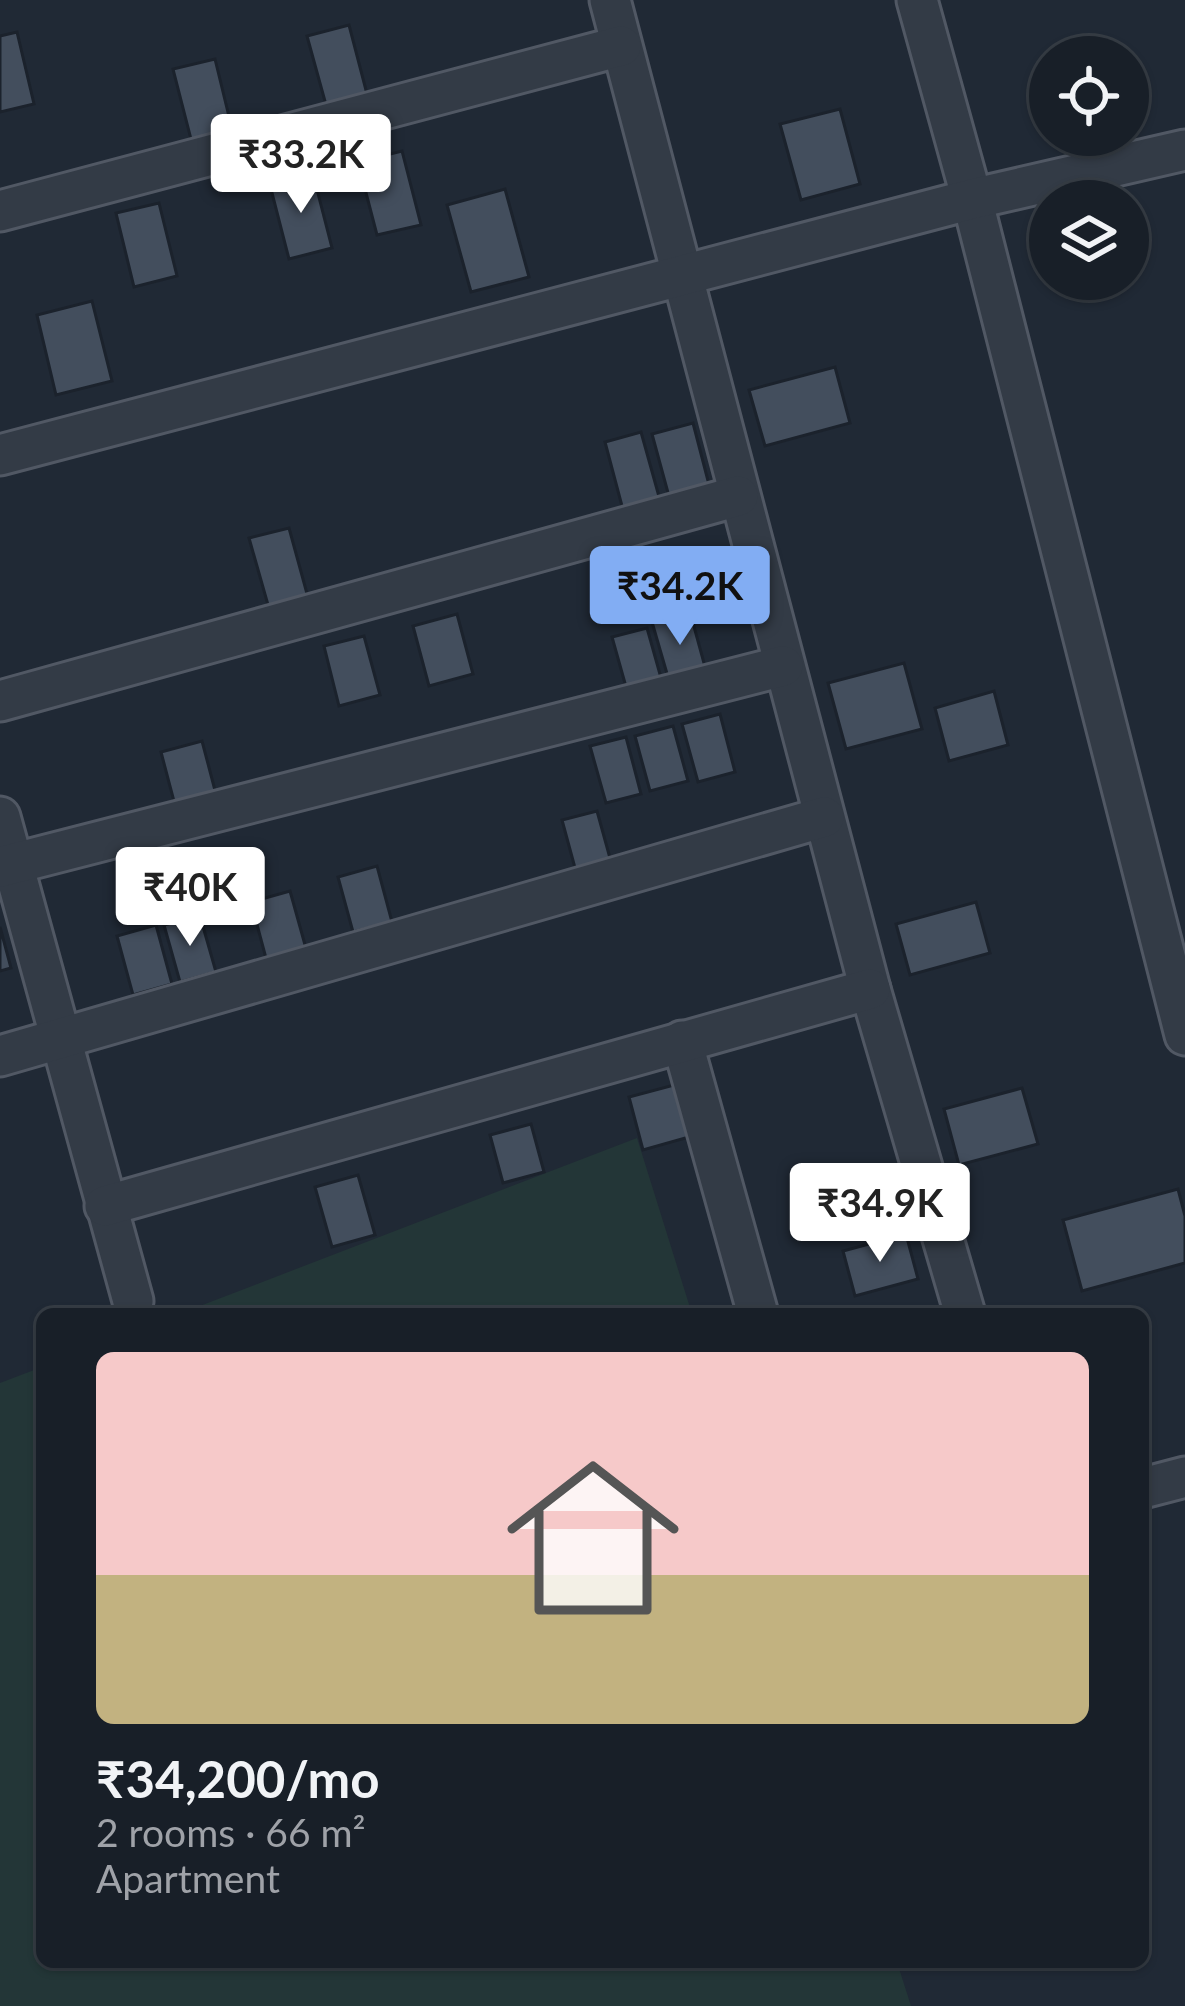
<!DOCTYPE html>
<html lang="en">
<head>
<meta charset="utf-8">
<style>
	:root { --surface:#181f28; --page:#212730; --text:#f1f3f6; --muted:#9fa2a8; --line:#363d45; --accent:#82adf3 }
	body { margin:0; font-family:Lato,sans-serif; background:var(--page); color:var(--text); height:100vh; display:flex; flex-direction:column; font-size:45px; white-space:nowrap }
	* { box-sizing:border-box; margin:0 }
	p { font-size:39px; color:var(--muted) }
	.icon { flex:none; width:66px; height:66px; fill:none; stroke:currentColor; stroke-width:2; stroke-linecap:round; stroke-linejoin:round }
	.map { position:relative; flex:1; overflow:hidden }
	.drawer { position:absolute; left:36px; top:1308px; width:1113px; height:660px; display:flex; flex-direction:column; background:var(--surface); border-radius:18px; box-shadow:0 3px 9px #0004,0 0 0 3px var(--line) }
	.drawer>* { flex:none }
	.tools { position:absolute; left:1029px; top:36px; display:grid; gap:24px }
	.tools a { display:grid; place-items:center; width:120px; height:120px; border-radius:50%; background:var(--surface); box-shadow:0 3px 9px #0004,0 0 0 3px var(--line); font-size:60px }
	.price { position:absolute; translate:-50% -102px; padding:0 27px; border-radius:12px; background:#fff; color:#222; font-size:39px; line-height:78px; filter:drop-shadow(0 3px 6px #0008) }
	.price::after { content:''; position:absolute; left:50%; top:72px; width:36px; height:27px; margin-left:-18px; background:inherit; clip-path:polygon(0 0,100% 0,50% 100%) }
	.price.active { background:var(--accent); color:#111 }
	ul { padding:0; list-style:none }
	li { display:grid; align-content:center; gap:24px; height:636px; padding:0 60px }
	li+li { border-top:3px solid var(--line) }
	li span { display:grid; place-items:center; height:372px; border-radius:18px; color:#555 }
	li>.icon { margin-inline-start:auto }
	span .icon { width:216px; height:216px; fill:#fffc; stroke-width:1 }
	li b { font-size:51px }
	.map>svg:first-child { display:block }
	.green { fill:#233637 }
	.building { fill:#434e5d; stroke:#1b222c; stroke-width:3 }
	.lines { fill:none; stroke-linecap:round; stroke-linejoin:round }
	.minor-casing { stroke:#515864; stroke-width:45 }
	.minor { stroke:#333b46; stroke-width:39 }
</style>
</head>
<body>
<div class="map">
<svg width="1185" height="2006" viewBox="0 0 1185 2006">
	<rect width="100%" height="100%" fill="#202935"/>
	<!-- green -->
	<g class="green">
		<polygon points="637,1138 692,1314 179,1314"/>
		<polygon points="42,1367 42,1962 897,1962 911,2006 0,2006 0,1383"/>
	</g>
	<!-- building -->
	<g class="building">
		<polygon points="349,25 367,94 326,105 307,36"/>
		<polygon points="17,32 34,104 0,112 0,36"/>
		<polygon points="215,59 233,133 192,143 173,69"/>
		<polygon points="840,109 860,184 801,200 780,124"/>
		<polygon points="402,151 421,225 377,235 358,162"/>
		<polygon points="313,174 332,248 289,259 270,185"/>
		<polygon points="505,189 529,277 471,292 447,205"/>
		<polygon points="159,203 177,276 134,287 116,213"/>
		<polygon points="92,301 112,381 56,395 37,315"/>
		<polygon points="835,367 850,423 765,446 749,390"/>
		<polygon points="693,423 713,500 673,511 652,434"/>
		<polygon points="641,432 663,511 626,521 605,442"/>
		<polygon points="289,528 309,601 270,612 249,538"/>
		<polygon points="690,612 707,674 670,684 652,622"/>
		<polygon points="457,614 473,674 429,686 413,626"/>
		<polygon points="647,628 663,685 628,694 612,637"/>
		<polygon points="364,636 380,695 339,706 324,646"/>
		<polygon points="904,663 922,729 846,749 828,683"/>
		<polygon points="994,691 1008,745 949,761 935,708"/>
		<polygon points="720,714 735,772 698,782 682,724"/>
		<polygon points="673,726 688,781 650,791 635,736"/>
		<polygon points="626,737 641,794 606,803 590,746"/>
		<polygon points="202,741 217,798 176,809 161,752"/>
		<polygon points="597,811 613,869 578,879 562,820"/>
		<polygon points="377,866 392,922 353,932 338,877"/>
		<polygon points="290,891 307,952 267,962 251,902"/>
		<polygon points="976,902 990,953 910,975 896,924"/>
		<polygon points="200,916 216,972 180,982 164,925"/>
		<polygon points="156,925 172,984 133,995 117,936"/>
		<polygon points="0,927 11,968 0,971"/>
		<polygon points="674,1085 689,1137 643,1150 629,1097"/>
		<polygon points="1022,1088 1038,1144 959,1165 944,1109"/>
		<polygon points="531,1124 544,1172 503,1183 490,1135"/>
		<polygon points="358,1175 375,1235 332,1247 315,1187"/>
		<polygon points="1178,1189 1185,1216 1185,1263 1082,1291 1063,1220"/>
		<polygon points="906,1234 918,1279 855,1296 843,1251"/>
	</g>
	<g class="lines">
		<!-- minor casing -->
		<g class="minor-casing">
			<g id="minor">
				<polyline points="610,0 870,989 965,1314"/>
				<polyline points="917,0 972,199 1185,1035"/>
				<polyline points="0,211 621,46"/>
				<polyline points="0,455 972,199 1185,150"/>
				<polyline points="0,701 738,496"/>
				<polyline points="0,817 133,1301"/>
				<polyline points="0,867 783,666"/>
				<polyline points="682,1041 758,1314"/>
				<polyline points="0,1056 824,817"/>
				<polyline points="105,1206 870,989"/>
				<polyline points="1143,1488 1185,1477"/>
			</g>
		</g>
		<!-- minor -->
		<use href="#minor" class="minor"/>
	</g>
</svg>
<div class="tools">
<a><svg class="icon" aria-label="locate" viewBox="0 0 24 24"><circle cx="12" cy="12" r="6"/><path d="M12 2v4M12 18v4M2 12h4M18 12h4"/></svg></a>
<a><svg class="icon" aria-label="layers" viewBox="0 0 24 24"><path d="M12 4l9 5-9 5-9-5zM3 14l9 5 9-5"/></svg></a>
</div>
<b class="price" style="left:301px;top:216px">₹33.2K</b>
<b class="price active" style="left:680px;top:648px">₹34.2K</b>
<b class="price" style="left:190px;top:949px">₹40K</b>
<b class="price" style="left:880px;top:1265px">₹34.9K</b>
<section class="drawer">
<ul>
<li><span style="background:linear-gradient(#f6c9c9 60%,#c2b280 0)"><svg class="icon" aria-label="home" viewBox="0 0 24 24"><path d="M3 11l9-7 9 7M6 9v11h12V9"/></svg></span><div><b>₹34,200/mo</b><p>2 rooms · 66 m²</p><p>Apartment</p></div></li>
</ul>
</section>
</div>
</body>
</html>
